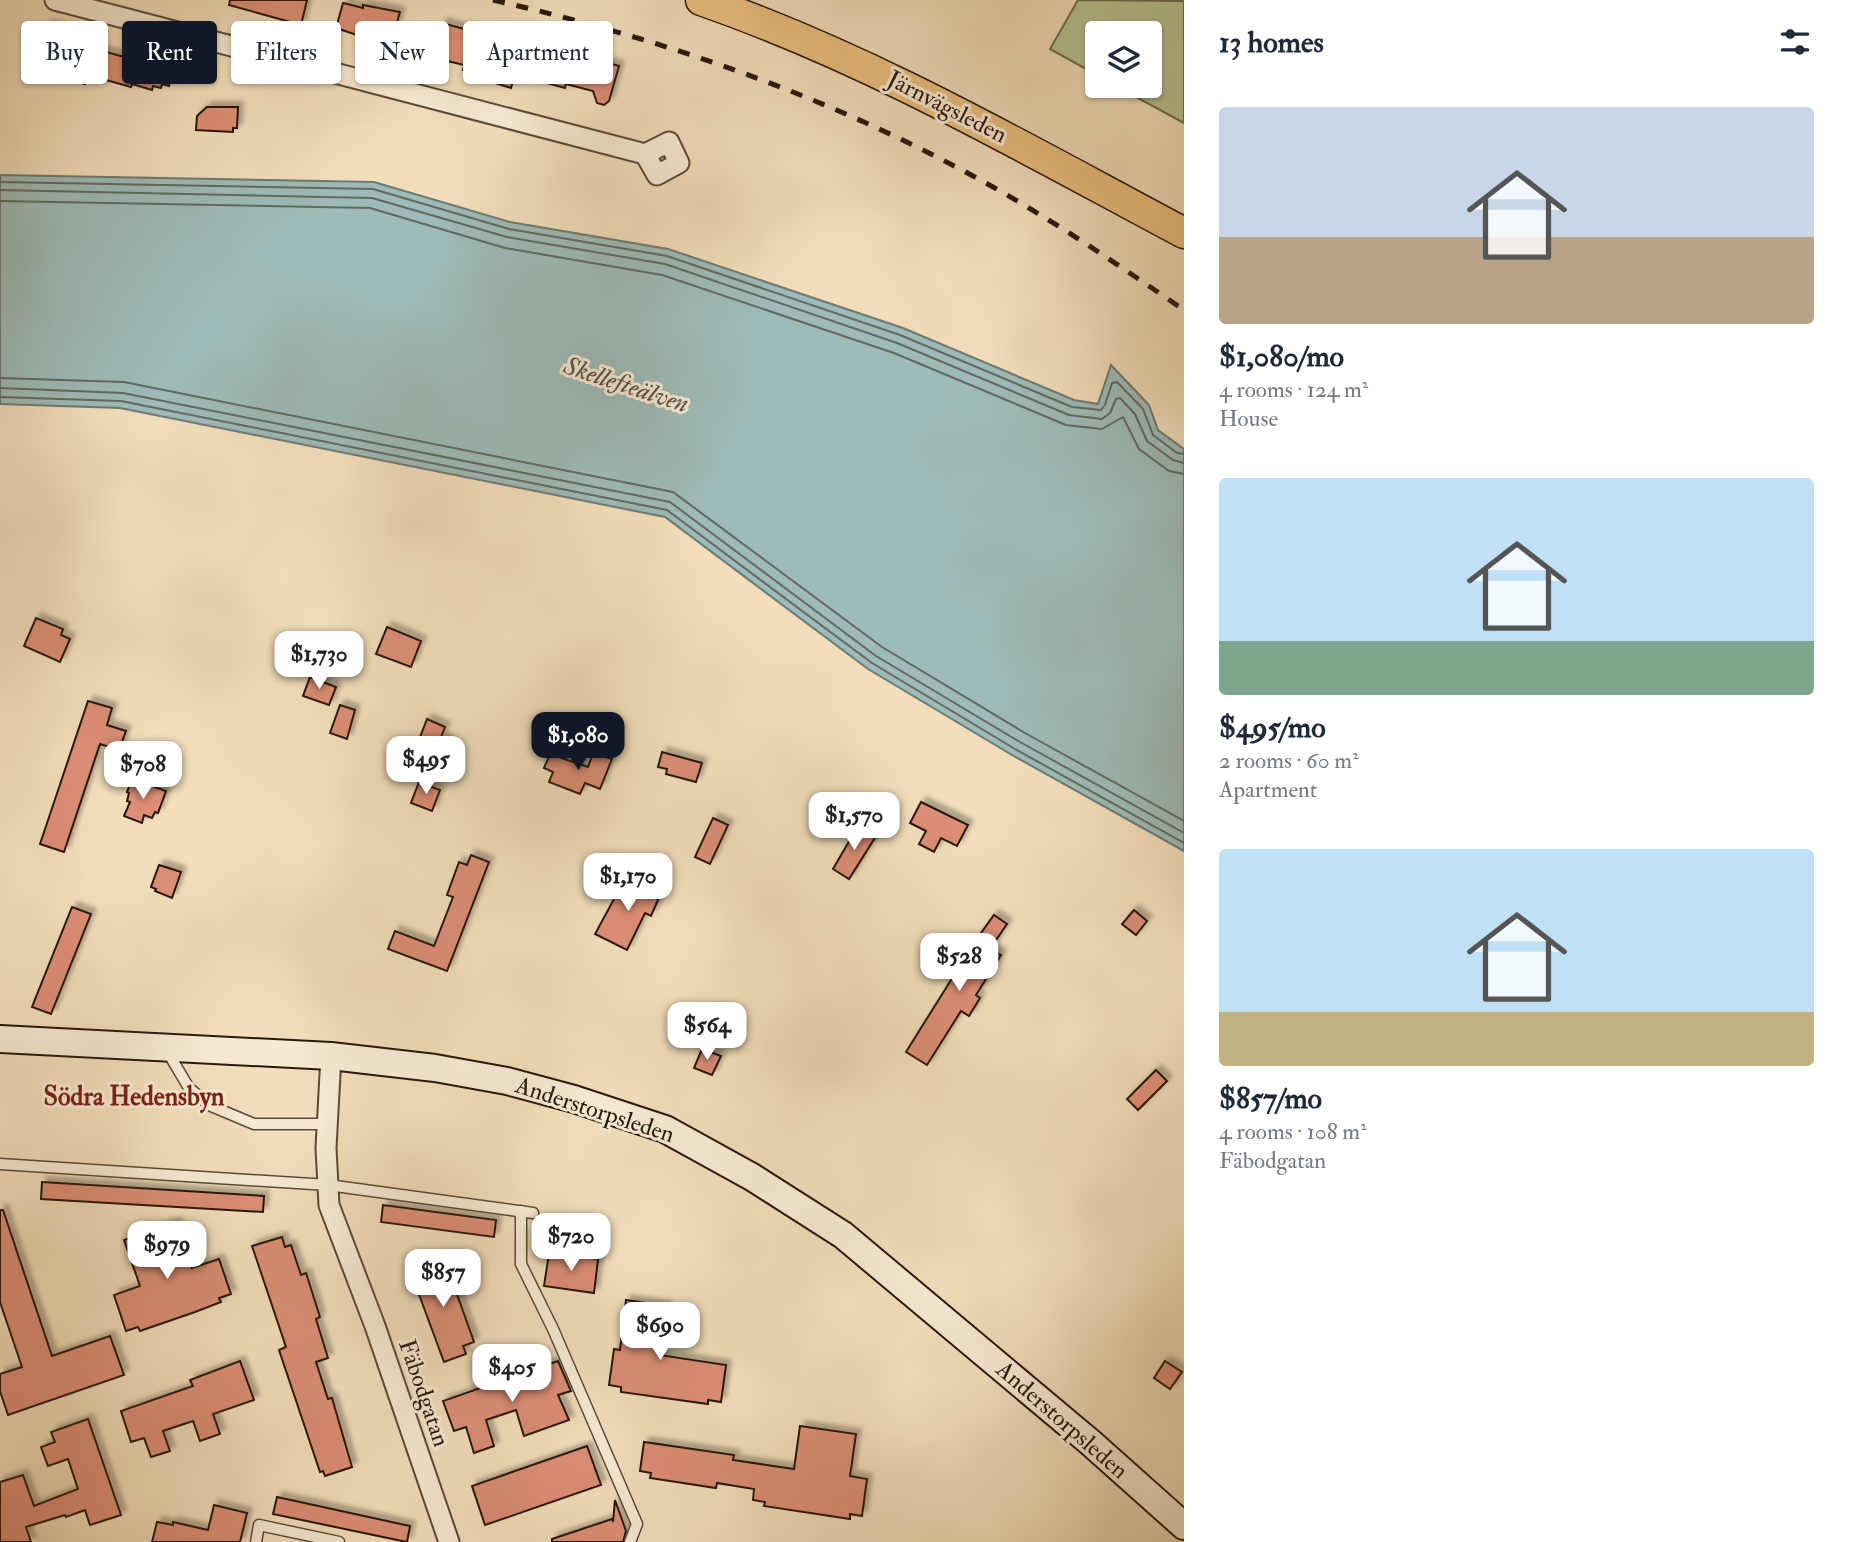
<!DOCTYPE html>
<html lang="en">
<head>
<meta charset="utf-8">
<style>
	:root { --surface:#fff; --page:#f2f2f3; --text:#1f2937; --muted:#747a83; --accent:#111827 }
	body { margin:0; font-family:"IM FELL Double Pica",serif; background:var(--page); color:var(--text); height:100vh; display:flex; flex-direction:column; font-size:26px; white-space:nowrap }
	* { box-sizing:border-box; margin:0 }
	p { font-size:23px; color:var(--muted) }
	.icon { flex:none; width:38px; height:38px; fill:none; stroke:currentColor; stroke-width:2; stroke-linecap:round; stroke-linejoin:round }
	.map { position:relative; flex:1; overflow:hidden }
	.drawer { display:flex; flex-direction:column; background:var(--surface); width:665px }
	.drawer>* { flex:none }
	.hud { position:absolute; left:21px; top:21px; width:665px; height:63px; display:flex; gap:14px }
	.tools { position:absolute; left:1085px; top:21px; display:grid; gap:14px }
	.tools a { display:grid; place-items:center; width:77px; height:77px; border-radius:7px; background:var(--surface); box-shadow:0 2px 5px #0004; font-size:35px }
	.price { position:absolute; translate:-50% -60px; padding:0 16px; border-radius:14px; background:#fff; color:#222; font-size:23px; line-height:46px; filter:drop-shadow(0 2px 4px #0008) }
	.price::after { content:''; position:absolute; left:50%; top:42px; width:21px; height:16px; margin-left:-10px; background:inherit; clip-path:polygon(0 0,100% 0,50% 100%) }
	.price.selected { background:var(--accent); color:#fff }
	ul { padding:0; list-style:none }
	li { display:grid; align-content:center; gap:14px; height:371px; padding:0 35px }
	li span { display:grid; place-items:center; height:217px; border-radius:7px; color:#555 }
	li>.icon { margin-inline-start:auto }
	span .icon { width:126px; height:126px; fill:#fffc; stroke-width:1 }
	li b { font-size:30px }
	h2 { display:flex; justify-content:space-between; align-items:center; height:84px; padding:0 35px; font-size:30px }
	.tag { padding:0 24px; border-radius:7px; background:var(--surface); box-shadow:0 2px 5px #0004; font-size:24px; line-height:63px }
	.tag.selected { background:var(--accent); color:#fff }
	main { display:flex; flex:1; min-height:0 }
	.map>svg:first-child { display:block }
	.green { fill:#b6c293; stroke:#6f6c50; stroke-width:2 }
	.water { fill:#9dbbb8; stroke:#6e7974; stroke-width:2 }
	.lines { fill:none; stroke-linecap:round; stroke-linejoin:round }
	.shore { stroke:#626962; stroke-width:2 }
	.building { fill:#dc8e76; stroke:#28170d; stroke-width:2; filter:url(#shadow) }
	.lane-casing { stroke:#5a4938; stroke-width:13 }
	.street-casing { stroke:#5a4938; stroke-width:23 }
	.secondary-casing { stroke:#28170d; stroke-width:30 }
	.primary-casing { stroke:#28170d; stroke-width:33 }
	.lane { stroke:#f7ead3; stroke-width:10 }
	.street { stroke:#f7ead3; stroke-width:19 }
	.secondary { stroke:#f7ead3; stroke-width:26 }
	.primary { stroke:#e9bf7e; stroke-width:30 }
	.rail { stroke:#28170d; stroke-width:5; stroke-dasharray:12 12; stroke-linecap:butt }
	.labels { text-anchor:middle; dominant-baseline:central; stroke-width:6; stroke-linejoin:round; paint-order:stroke }
	.street-label { font-size:24px; fill:#28170d; stroke:#f7ead3 }
	.water-label { font-size:26px; font-style:italic; fill:#515049; stroke:#f7ead3 }
	.neighbourhood-label { font-size:26px; font-weight:bold; fill:#7a1f14; stroke:#f7ead3 }
</style>
</head>
<body>
<main>
<div class="map">
<svg width="1184" height="1542" viewBox="0 0 1184 1542">
	<defs>
		<filter id="shadow"><feDropShadow dx="5" dy="-5" stdDeviation="2" flood-color="#0004"/></filter>
	</defs>
	<rect width="100%" height="100%" fill="#f2debb"/>
	<filter id="stains"><feTurbulence type="fractalNoise" baseFrequency=".00286" numOctaves="4"/><feColorMatrix values="0 0 0 0 .2 0 0 0 0 .09 0 0 0 0 .02 0 0 0 .5 -.17"/></filter>
	<radialGradient id="worn" r=".72"><stop offset=".6" stop-color="#630" stop-opacity="0"/><stop offset="1" stop-color="#630" stop-opacity=".3"/></radialGradient>
	<!-- green -->
	<polygon class="green" points="1078,0 1184,1 1184,123 1116,86 1150,86 1150,33 1097,33 1097,75 1050,49"/>
	<!-- water -->
	<polygon class="water" points="0,175 374,182 510,222 668,249 903,328 1074,400 1098,404 1111,365 1149,405 1158,430 1184,449 1184,851 1012,755 868,669 665,517 120,408 0,404"/>
	<g class="lines">
		<!-- shore -->
		<g class="shore">
			<polyline points="0,182 373,189 509,229 667,256 900,335 1072,407 1101,410 1105,405 1112,383 1117,382 1143,409 1153,435 1177,453 1184,454"/>
			<polyline points="0,190 372,198 507,237 665,264 897,343 1069,415 1102,419 1110,413 1116,399 1120,398 1135,414 1147,441 1173,460 1184,463"/>
			<polyline points="0,201 370,208 505,248 662,275 894,353 1066,425 1102,429 1123,417 1139,449 1169,471 1184,474"/>
			<polyline points="0,378 124,382 673,492 882,647 1025,733 1184,821"/>
			<polyline points="0,388 123,393 670,502 876,656 1020,742 1184,833"/>
			<polyline points="0,397 121,401 667,510 872,663 1015,749 1184,843"/>
		</g>
	</g>
	<!-- building -->
	<g class="building">
		<polygon points="230,0 307,0 301,25 229,5"/>
		<polygon points="343,3 363,8 363,5 400,12 390,46 336,28"/>
		<polygon points="442,23 498,38 493,57 518,63 511,88 492,82 493,78 463,70 464,65 443,60 444,56 433,53"/>
		<polygon points="47,25 98,37 95,49 143,62 146,51 176,59 169,86 162,84 161,88 153,86 152,90 132,84 131,87 88,75 85,84 61,77 64,66 37,58"/>
		<polygon points="556,49 619,66 609,101 604,105 597,103 593,91 566,84 565,88 547,83"/>
		<polygon points="207,107 238,107 237,128 233,128 233,132 196,130 197,116"/>
		<polygon points="36,618 63,629 61,635 70,639 60,662 24,646"/>
		<polygon points="387,627 421,641 411,667 376,654"/>
		<polygon points="310,677 336,687 329,705 303,696"/>
		<polygon points="88,701 112,708 107,725 126,731 119,750 100,744 64,852 40,844"/>
		<polygon points="340,705 355,710 347,739 330,733"/>
		<polygon points="427,719 445,727 441,737 449,741 438,768 412,758"/>
		<polygon points="662,752 702,763 696,782 666,774 667,769 658,767"/>
		<polygon points="593,753 612,759 600,789 585,783 580,794 549,782 553,772 544,768 550,754 588,767"/>
		<polygon points="132,779 166,791 158,813 155,812 152,818 144,815 142,823 124,816 130,802 127,801 129,793 127,792"/>
		<polygon points="419,782 440,790 432,811 411,803"/>
		<polygon points="921,802 968,825 957,846 941,838 934,852 919,844 926,831 910,823"/>
		<polygon points="713,818 728,825 710,864 695,857"/>
		<polygon points="858,826 876,836 849,879 833,869"/>
		<polygon points="471,855 489,862 447,971 388,949 395,931 434,946 453,897 447,895 459,862 467,865"/>
		<polygon points="159,865 181,872 172,898 155,891 156,889 151,887"/>
		<polygon points="626,877 661,893 651,916 645,913 627,950 595,934"/>
		<polygon points="72,907 91,914 51,1014 32,1007"/>
		<polygon points="1134,910 1147,921 1136,935 1122,924"/>
		<polygon points="994,915 1007,924 990,949 1001,955 976,995 980,998 969,1016 961,1011 927,1065 906,1052 976,940"/>
		<polygon points="702,1049 721,1056 712,1075 694,1068"/>
		<polygon points="1156,1070 1167,1081 1138,1110 1127,1099"/>
		<polygon points="42,1182 264,1196 263,1212 41,1199"/>
		<polygon points="383,1205 496,1220 494,1237 381,1222"/>
		<polygon points="0,1210 3,1210 52,1356 110,1336 124,1375 8,1415 0,1391 0,1374 22,1367 0,1302"/>
		<polygon points="176,1222 192,1268 219,1259 231,1294 219,1298 221,1302 195,1312 140,1331 138,1327 126,1331 114,1295 140,1286 124,1240"/>
		<polygon points="282,1237 285,1247 291,1245 301,1275 306,1273 320,1317 316,1319 328,1358 316,1362 328,1399 332,1398 352,1467 325,1476 323,1471 320,1472 279,1350 286,1347 252,1246"/>
		<polygon points="549,1253 598,1259 594,1293 544,1286"/>
		<polygon points="444,1258 474,1342 463,1346 466,1354 444,1362 410,1270"/>
		<polygon points="626,1300 666,1306 659,1355 726,1365 721,1402 708,1400 708,1404 621,1392 621,1387 609,1385 614,1349 620,1350"/>
		<polygon points="240,1361 254,1400 213,1414 220,1434 200,1441 193,1421 163,1431 170,1451 151,1457 144,1438 131,1442 121,1411 193,1386 190,1380"/>
		<polygon points="558,1361 571,1391 558,1395 569,1420 524,1436 516,1410 486,1420 494,1446 474,1453 466,1427 454,1431 443,1401"/>
		<polygon points="1165,1361 1182,1372 1170,1389 1154,1378"/>
		<polygon points="88,1419 121,1515 90,1525 85,1510 66,1517 65,1515 26,1527 31,1542 0,1542 0,1482 23,1475 34,1506 78,1489 68,1459 48,1466 41,1447 55,1442 51,1432"/>
		<polygon points="800,1426 856,1434 850,1476 867,1479 862,1516 850,1514 850,1519 764,1506 765,1502 753,1500 754,1489 717,1483 716,1488 650,1478 651,1473 640,1471 644,1442 734,1455 733,1460 794,1469"/>
		<polygon points="587,1446 601,1485 485,1525 472,1486"/>
		<polygon points="277,1497 410,1526 407,1542 273,1514"/>
		<polygon points="615,1500 626,1531 623,1542 552,1542 552,1539 612,1519 613,1522"/>
		<polygon points="214,1505 247,1513 240,1542 152,1542 157,1522 173,1525 173,1522 208,1530"/>
	</g>
	<g class="lines">
		<!-- lane casing -->
		<g class="lane-casing">
			<g id="lane">
				<polyline points="167,1051 189,1088 211,1106 254,1124 327,1124"/>
				<polyline points="0,1164 328,1185 533,1213"/>
				<polyline points="521,1211 521,1264 553,1329 637,1524 630,1542"/>
				<polyline points="256,1542 259,1525 339,1542"/>
			</g>
		</g>
		<!-- street casing -->
		<g class="street-casing">
			<g id="street">
				<polyline points="55,0 645,154 669,142 679,163 657,175 645,154"/>
				<polyline points="331,1056 326,1148 329,1205 375,1326 449,1542"/>
			</g>
		</g>
		<!-- secondary casing -->
		<g class="secondary-casing">
			<polyline id="secondary" points="0,1039 331,1056 435,1068 507,1081 574,1099 665,1129 752,1177 843,1235 1091,1443 1184,1526"/>
		</g>
		<!-- primary casing -->
		<g class="primary-casing">
			<path id="primary" d="M 701,0 C 871,59 1026,149 1184,233"/>
		</g>
		<!-- lane -->
		<use href="#lane" class="lane"/>
		<!-- street -->
		<use href="#street" class="street"/>
		<!-- secondary -->
		<use href="#secondary" class="secondary"/>
		<!-- primary -->
		<use href="#primary" class="primary"/>
		<!-- rail -->
		<path class="rail" d="M 493,0 C 668,40 836,99 993,187 C 1059,224 1121,267 1184,310"/>
	</g>
	<g class="labels">
		<!-- street labels -->
		<g class="street-label">
			<text transform="translate(947 107) rotate(27)">Järnvägsleden</text>
			<text transform="translate(595 1110) rotate(18)">Anderstorpsleden</text>
			<text transform="translate(424 1393) rotate(71)">Fäbodgatan</text>
			<text transform="translate(1062 1420) rotate(41)">Anderstorpsleden</text>
		</g>
		<!-- water labels -->
		<g class="water-label">
			<text transform="translate(626 385) rotate(18)">Skellefteälven</text>
		</g>
		<!-- neighbourhood labels -->
		<g class="neighbourhood-label">
			<text x="134" y="1097">Södra Hedensbyn</text>
		</g>
	</g>
	<rect width="100%" height="100%" filter="url(#stains)"/>
	<rect width="100%" height="100%" fill="url(#worn)"/>
</svg>
<div class="tools">
<a><svg class="icon" aria-label="layers" viewBox="0 0 24 24"><path d="M12 4l9 5-9 5-9-5zM3 14l9 5 9-5"/></svg></a>
</div>
<b class="price" style="left:319px;top:691px">$1,730</b>
<b class="price selected" style="left:578px;top:772px">$1,080</b>
<b class="price" style="left:426px;top:796px">$495</b>
<b class="price" style="left:143px;top:801px">$708</b>
<b class="price" style="left:854px;top:852px">$1,570</b>
<b class="price" style="left:628px;top:913px">$1,170</b>
<b class="price" style="left:959px;top:993px">$528</b>
<b class="price" style="left:707px;top:1062px">$564</b>
<b class="price" style="left:571px;top:1273px">$720</b>
<b class="price" style="left:167px;top:1281px">$979</b>
<b class="price" style="left:443px;top:1309px">$857</b>
<b class="price" style="left:660px;top:1362px">$690</b>
<b class="price" style="left:512px;top:1404px">$405</b>
<div class="hud">
<a class="tag">Buy</a>
<a class="tag selected">Rent</a>
<a class="tag">Filters</a>
<a class="tag">New</a>
<a class="tag">Apartment</a>
</div>
</div>
<section class="drawer">
<h2>13 homes<svg class="icon" aria-label="filters" viewBox="0 0 24 24"><path d="M4 7h16M4 17h16"/><circle cx="9" cy="7" r="2"/><circle cx="15" cy="17" r="2"/></svg></h2>
<ul>
<li><span style="background:linear-gradient(#c9d6e8 60%,#b9a48a 0)"><svg class="icon" aria-label="home" viewBox="0 0 24 24"><path d="M3 11l9-7 9 7M6 9v11h12V9"/></svg></span><div><b>$1,080/mo</b><p>4 rooms · 124 m²</p><p>House</p></div></li>
<li><span style="background:linear-gradient(#bfe0f5 75%,#7fa58c 0)"><svg class="icon" aria-label="home" viewBox="0 0 24 24"><path d="M3 11l9-7 9 7M6 9v11h12V9"/></svg></span><div><b>$495/mo</b><p>2 rooms · 60 m²</p><p>Apartment</p></div></li>
<li><span style="background:linear-gradient(#bfe0f5 75%,#c2b280 0)"><svg class="icon" aria-label="home" viewBox="0 0 24 24"><path d="M3 11l9-7 9 7M6 9v11h12V9"/></svg></span><div><b>$857/mo</b><p>4 rooms · 108 m²</p><p>Fäbodgatan</p></div></li>
</ul>
</section>
</main>
</body>
</html>
